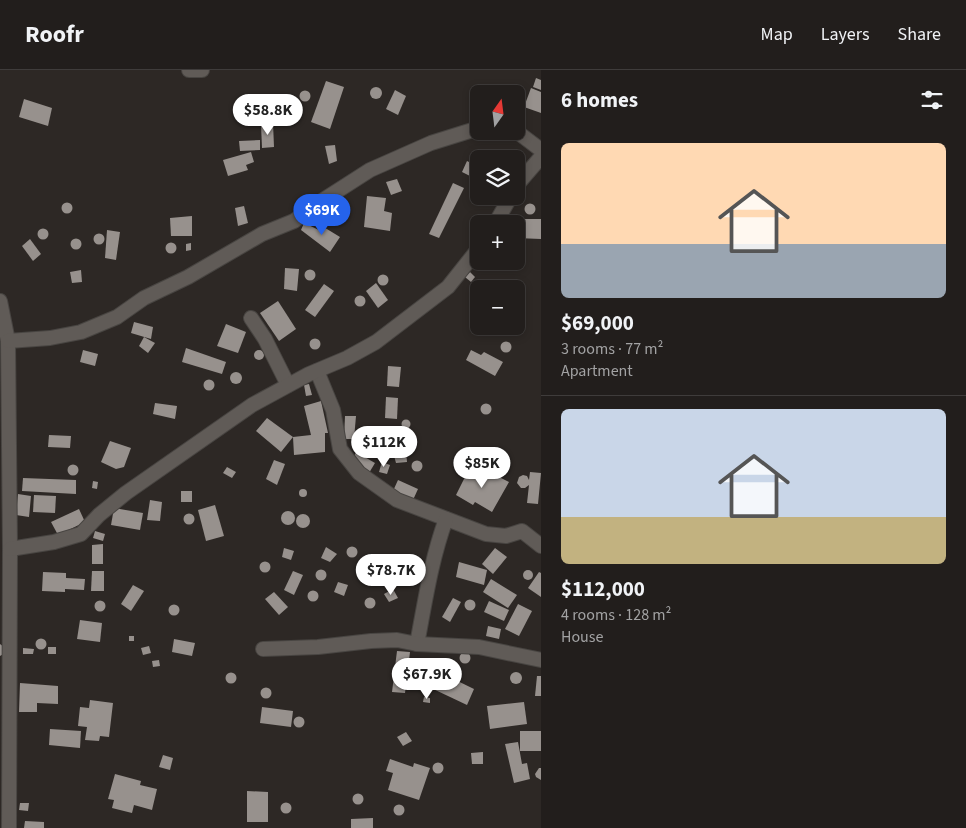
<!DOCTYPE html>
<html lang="en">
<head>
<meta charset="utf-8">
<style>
	:root { --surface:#221e1c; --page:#2a2725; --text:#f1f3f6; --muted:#a2a2a3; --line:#3f3c3b; --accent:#2563eb }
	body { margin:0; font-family:"Source Sans 3",sans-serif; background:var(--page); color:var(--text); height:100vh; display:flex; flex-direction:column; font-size:19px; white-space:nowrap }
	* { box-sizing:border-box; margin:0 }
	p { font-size:16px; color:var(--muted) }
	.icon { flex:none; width:28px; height:28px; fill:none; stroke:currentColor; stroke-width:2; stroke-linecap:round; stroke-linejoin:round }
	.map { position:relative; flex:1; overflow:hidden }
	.details { display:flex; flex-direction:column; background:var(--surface); width:425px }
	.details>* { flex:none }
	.needle { width:32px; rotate:14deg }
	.buttons { position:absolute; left:470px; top:15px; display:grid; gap:10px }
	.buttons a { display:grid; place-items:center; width:55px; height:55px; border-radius:8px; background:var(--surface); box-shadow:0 2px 8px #0003,0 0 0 1px var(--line); font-size:25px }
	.price { position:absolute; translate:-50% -42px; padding:0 11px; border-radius:18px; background:#fff; color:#222; font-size:16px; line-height:32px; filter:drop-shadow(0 1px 2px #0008) }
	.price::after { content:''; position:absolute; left:50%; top:30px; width:15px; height:11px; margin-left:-8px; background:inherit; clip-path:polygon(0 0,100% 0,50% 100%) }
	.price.selected { background:var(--accent); color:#fff }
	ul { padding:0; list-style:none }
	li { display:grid; align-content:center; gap:10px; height:265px; padding:0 20px }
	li+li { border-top:1px solid var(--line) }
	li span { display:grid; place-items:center; height:155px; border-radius:8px; color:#555 }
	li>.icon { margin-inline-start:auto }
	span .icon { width:90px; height:90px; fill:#fffc; stroke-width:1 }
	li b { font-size:21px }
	h2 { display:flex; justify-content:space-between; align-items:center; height:60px; padding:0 20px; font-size:21px }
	header { display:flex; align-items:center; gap:30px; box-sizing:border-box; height:70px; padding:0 25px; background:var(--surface); border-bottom:1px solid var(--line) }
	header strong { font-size:24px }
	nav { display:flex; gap:28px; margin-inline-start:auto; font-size:18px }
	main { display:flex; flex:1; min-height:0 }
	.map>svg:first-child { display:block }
	.building { fill:#97918d }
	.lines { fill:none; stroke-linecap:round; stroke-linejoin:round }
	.street-casing { stroke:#484542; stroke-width:16 }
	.street { stroke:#605b57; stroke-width:14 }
</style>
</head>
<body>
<header>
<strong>Roofr</strong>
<nav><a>Map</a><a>Layers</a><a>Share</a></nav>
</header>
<main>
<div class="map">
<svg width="541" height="758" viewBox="0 0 541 758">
	<rect width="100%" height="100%" fill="#2d2825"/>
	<!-- building -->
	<g class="building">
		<polygon points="536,8 541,10 541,20 533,17"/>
		<polygon points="326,11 344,17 330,59 311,52"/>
		<circle cx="376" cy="23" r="6"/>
		<polygon points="531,18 541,22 541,43 524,37"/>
		<polygon points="395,20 406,26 398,45 386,39"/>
		<circle cx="305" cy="26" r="5.5"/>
		<polygon points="24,29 52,38 48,56 19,47"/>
		<polygon points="273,53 274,77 262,78 261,54"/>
		<polygon points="260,70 260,80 240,81 239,71"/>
		<polygon points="335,75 337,91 329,94 325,76"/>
		<polygon points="251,82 254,92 246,95 248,100 228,106 223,90"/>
		<polygon points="467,91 477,96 472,107 462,102"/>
		<polygon points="397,109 402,121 391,125 386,112"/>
		<polygon points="453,113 464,118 439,168 429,164"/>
		<polygon points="367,126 386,128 384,141 392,143 390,161 364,157"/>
		<circle cx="67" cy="138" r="5.5"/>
		<circle cx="530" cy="139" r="5.5"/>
		<polygon points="244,136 248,153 238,156 235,138"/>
		<polygon points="192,146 192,166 171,166 170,148"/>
		<polygon points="516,149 541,149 541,169 516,168"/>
		<polygon points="304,153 319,160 322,156 340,167 330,182 301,160"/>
		<circle cx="43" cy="164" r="5.5"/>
		<polygon points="107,160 120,162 116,190 105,188"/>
		<circle cx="99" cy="169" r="5.5"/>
		<circle cx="76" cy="174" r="5.5"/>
		<polygon points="30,169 41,184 33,191 22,176"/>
		<circle cx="171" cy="178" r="5.5"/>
		<polygon points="191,173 191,180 186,181 186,174"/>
		<polygon points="285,198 299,199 297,221 284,219"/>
		<circle cx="310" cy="205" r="5.5"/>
		<polygon points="81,200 82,212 72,213 70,202"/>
		<polygon points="470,202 475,207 471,212 465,207"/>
		<circle cx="383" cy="210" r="5.5"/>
		<polygon points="376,213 388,230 378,238 366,221"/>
		<polygon points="324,214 334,221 315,247 305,240"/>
		<circle cx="360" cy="231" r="5.5"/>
		<polygon points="278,231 296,259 279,271 260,243"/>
		<polygon points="134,252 153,257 151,269 131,263"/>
		<polygon points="226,254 246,262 238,283 217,276"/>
		<polygon points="144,267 155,273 148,283 139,276"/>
		<circle cx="315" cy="274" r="5.5"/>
		<circle cx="506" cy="277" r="5.5"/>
		<polygon points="186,278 226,292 222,304 182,292"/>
		<polygon points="83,280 98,284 95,296 80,292"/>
		<polygon points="471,280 481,285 484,282 503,292 495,306 466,290"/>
		<circle cx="259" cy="285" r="5"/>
		<polygon points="388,296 401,297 399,317 387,316"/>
		<circle cx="236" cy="308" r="6"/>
		<circle cx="209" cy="315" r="5.5"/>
		<polygon points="309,314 312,325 306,326 304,315"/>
		<polygon points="386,327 398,328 397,349 385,348"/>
		<polygon points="321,331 328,363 325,363 325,382 294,385 293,367 311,365 304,336"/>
		<polygon points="155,333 177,336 175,349 153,344"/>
		<circle cx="486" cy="339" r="5.5"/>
		<polygon points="345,346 356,346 354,369 344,369"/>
		<polygon points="267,348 293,367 281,382 256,361"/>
		<circle cx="406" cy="354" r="4.5"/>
		<polygon points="49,365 71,366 70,378 48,377"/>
		<polygon points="110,371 131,378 124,397 116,399 101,392"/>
		<polygon points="406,381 407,392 396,393 393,382"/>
		<polygon points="356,382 375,393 369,403 352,391"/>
		<polygon points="274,390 285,394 277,415 266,409"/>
		<circle cx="417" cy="396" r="5.5"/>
		<polygon points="382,392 390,395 387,404 379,402"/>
		<circle cx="73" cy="400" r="5.5"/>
		<polygon points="227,397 236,402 232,408 223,403"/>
		<polygon points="470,397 488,407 491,403 509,412 492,442 475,432 473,435 456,425"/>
		<polygon points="530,402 541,403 538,434 527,433 529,415 525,418 521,418 517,413 519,407 523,405 527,406 529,410"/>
		<polygon points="23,408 76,410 76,424 22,421"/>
		<polygon points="398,410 418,419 413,430 393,421"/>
		<polygon points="93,411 98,412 97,419 92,418"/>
		<circle cx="303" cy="423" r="4"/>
		<rect x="181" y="421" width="11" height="11"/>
		<polygon points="18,424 31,426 29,447 16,445"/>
		<polygon points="34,425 56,426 55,443 33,442"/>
		<polygon points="150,430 162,432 160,451 147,450"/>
		<polygon points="215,435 224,466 206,471 198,440"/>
		<polygon points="114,438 143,443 140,460 111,455"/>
		<polygon points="79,439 85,452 58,465 51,452"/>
		<circle cx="288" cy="448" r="7"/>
		<circle cx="189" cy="449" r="5.5"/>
		<circle cx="303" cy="451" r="7"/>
		<polygon points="95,461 105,464 103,471 93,468"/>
		<polygon points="103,474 103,494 92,494 92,475"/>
		<circle cx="352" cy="482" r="5.5"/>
		<polygon points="326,477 337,484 330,492 321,488"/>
		<polygon points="284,478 294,481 291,490 282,487"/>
		<polygon points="495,478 507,487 493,504 482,494"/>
		<circle cx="265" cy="497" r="5.5"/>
		<polygon points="459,492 487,500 484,515 456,507"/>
		<circle cx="321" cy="505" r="5.5"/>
		<circle cx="528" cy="505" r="5"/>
		<polygon points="92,501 104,501 104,521 91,521"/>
		<polygon points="293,501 303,505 294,525 284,520"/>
		<polygon points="43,502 66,503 66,508 85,509 84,520 65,519 65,522 42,521"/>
		<polygon points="539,502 541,503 541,527 528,518"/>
		<polygon points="491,509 517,525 508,538 483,522"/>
		<polygon points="338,512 348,515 344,526 334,522"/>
		<polygon points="133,515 144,521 131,541 121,534"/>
		<polygon points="393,519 398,528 389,532 384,524"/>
		<circle cx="313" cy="526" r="5.5"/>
		<polygon points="274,522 288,537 279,545 265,529"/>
		<circle cx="370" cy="533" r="5.5"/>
		<polygon points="453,528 461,532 450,552 442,547"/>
		<circle cx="470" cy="535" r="5.5"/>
		<circle cx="100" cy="536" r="5.5"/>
		<polygon points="489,531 509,540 504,551 484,542"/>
		<polygon points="518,534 532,541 519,566 505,559"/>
		<circle cx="174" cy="540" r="5.5"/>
		<polygon points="80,550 102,553 100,572 77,569"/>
		<polygon points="488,556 501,559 499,569 486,566"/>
		<rect x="129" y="566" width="5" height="5"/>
		<circle cx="41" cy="574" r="5.5"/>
		<polygon points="174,569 195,573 192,586 172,582"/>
		<polygon points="0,574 4,577 5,583 0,586"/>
		<polygon points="149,576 151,583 143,585 141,578"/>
		<rect x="48" y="577" width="8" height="7"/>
		<polygon points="23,578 34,579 33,584 23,584"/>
		<polygon points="397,581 410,582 405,623 392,622"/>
		<circle cx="465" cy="588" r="5.5"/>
		<polygon points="159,590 160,596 153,597 152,591"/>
		<circle cx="427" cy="601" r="5.5"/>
		<polygon points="437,601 474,619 467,635 429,617"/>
		<circle cx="516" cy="608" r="6"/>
		<circle cx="231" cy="608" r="5.5"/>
		<polygon points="537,606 541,606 541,626 535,626"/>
		<polygon points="20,613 58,616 58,634 37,633 37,642 19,642"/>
		<circle cx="266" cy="623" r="5.5"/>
		<polygon points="424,627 430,628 430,633 423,632"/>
		<polygon points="90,630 113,633 109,667 100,666 99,671 85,670 87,657 78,656 80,637 89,638"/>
		<polygon points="524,632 527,654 490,659 487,636"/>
		<polygon points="262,637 293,641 291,657 260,653"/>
		<circle cx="299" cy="652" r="5.5"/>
		<polygon points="50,659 81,661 80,678 49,675"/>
		<rect x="520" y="661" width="21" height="20"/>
		<polygon points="406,662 412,671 403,676 397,667"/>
		<polygon points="518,672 522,694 527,693 530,709 514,713 505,674"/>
		<polygon points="483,682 483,694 472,694 471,683"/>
		<polygon points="163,685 173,688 170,700 159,697"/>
		<polygon points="390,689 413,697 414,693 430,698 419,730 388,720 393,703 386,701"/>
		<circle cx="438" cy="698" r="5.5"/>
		<polygon points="539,698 541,698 541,710 536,707 535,704"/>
		<polygon points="115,704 141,711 140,715 157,719 152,740 134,735 132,743 112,738 114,730 108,729"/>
		<polygon points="247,721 268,722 268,752 247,752"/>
		<circle cx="358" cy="729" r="5.5"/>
		<circle cx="286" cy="738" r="5.5"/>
		<polygon points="20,733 29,733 28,741 19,740"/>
		<circle cx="399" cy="740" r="5.5"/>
		<polygon points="373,748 373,758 351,758 351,749"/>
		<polygon points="25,751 44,752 44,758 24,758"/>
	</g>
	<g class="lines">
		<!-- street casing -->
		<g class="street-casing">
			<g id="street">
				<polyline points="189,0 202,0"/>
				<polyline points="516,61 541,80"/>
				<polyline points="516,116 541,87"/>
				<polyline points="495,154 511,126"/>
				<polyline points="0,231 8,271 10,479 9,758"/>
				<polyline points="251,248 265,269 288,315"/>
				<polyline points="8,271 50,268 81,262 117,247 144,228 188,207 262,164 294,151 317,134 370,100 431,73 479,58"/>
				<polyline points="317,301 333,340 340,379 359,403 397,430 486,464 506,466 522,461 541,476"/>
				<polyline points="10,479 54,472 81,464 99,445 126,423 252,335 309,304 347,288 376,272 448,217 479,178"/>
				<path d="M 417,574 C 425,532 431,490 446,449"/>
				<polyline points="263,579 318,577 371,571 397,570 417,574 479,577 541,590"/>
			</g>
		</g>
		<!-- street -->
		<use href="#street" class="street"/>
	</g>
</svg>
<div class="buttons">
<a><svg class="needle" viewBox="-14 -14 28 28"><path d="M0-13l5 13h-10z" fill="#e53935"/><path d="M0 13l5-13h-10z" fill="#a2a2a3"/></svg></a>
<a><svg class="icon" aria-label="layers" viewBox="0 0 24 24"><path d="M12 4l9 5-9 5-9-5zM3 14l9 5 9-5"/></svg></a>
<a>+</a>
<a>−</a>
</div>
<b class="price" style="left:268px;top:66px">$58.8K</b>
<b class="price selected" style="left:322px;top:166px">$69K</b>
<b class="price" style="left:384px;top:398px">$112K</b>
<b class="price" style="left:482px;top:419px">$85K</b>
<b class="price" style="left:391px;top:526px">$78.7K</b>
<b class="price" style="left:427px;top:630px">$67.9K</b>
</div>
<section class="details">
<h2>6 homes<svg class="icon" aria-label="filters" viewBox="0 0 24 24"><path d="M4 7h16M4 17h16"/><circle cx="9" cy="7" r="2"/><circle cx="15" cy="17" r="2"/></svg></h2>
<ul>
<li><span style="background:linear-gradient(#ffd9b3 65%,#9aa5b1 0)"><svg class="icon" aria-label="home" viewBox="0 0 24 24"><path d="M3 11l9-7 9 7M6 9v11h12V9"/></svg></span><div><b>$69,000</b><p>3 rooms · 77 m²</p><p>Apartment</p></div></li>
<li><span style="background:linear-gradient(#c9d6e8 70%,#c2b280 0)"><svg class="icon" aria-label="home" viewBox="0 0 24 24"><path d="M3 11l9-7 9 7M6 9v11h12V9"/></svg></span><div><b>$112,000</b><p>4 rooms · 128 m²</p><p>House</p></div></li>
</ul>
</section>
</main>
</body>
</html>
